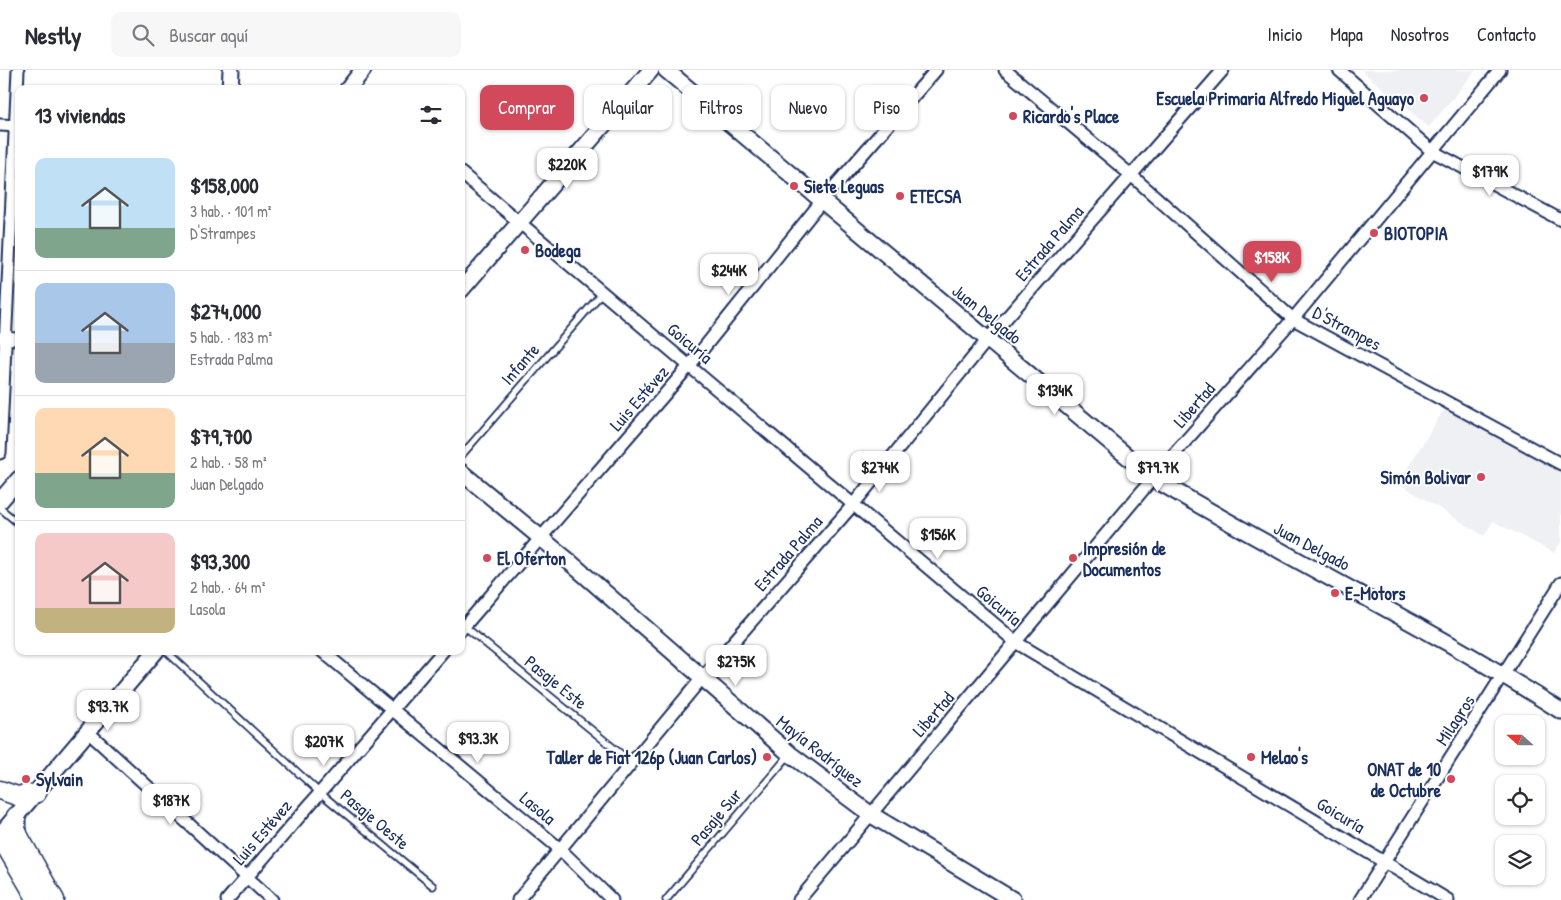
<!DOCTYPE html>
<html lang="es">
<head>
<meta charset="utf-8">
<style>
	:root { --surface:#fff; --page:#f7f7f7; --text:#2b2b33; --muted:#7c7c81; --line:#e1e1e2; --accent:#d1495b }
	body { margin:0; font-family:"Patrick Hand",sans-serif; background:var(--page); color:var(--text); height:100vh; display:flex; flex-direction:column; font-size:19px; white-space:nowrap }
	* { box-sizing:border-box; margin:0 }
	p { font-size:16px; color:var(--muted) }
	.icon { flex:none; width:28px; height:28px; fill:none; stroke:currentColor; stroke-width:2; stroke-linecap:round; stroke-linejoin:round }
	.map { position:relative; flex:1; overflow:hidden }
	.panel { position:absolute; left:15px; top:15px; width:450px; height:570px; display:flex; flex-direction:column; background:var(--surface); border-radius:10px; box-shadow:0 1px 4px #0004 }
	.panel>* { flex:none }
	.banner { position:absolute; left:480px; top:15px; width:475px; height:45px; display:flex; gap:10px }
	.needle { width:32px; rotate:291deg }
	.fabs { position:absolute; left:1495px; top:645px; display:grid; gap:10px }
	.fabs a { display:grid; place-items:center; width:50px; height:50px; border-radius:10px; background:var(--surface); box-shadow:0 1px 4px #0004; font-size:25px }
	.price { position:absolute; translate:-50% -42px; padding:0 11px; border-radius:10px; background:#fff; color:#222; font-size:16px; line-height:32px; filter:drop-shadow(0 1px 2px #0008) }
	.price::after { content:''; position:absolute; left:50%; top:30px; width:15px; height:11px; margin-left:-8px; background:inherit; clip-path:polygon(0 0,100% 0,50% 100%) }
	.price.selected { background:var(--accent); color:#fff }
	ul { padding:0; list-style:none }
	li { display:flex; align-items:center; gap:15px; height:125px; padding:0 20px }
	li+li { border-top:1px solid var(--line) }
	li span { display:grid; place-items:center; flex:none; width:140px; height:100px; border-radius:10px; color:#555 }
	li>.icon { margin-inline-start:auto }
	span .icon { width:60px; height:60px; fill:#fffc; stroke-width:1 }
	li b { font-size:21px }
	h2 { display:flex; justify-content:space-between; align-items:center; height:60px; padding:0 20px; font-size:21px }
	.tag { padding:0 18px; border-radius:10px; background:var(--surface); box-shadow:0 1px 4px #0004; font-size:18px; line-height:45px }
	.tag.selected { background:var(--accent); color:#fff }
	header { display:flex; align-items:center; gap:30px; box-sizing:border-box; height:70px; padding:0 25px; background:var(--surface); border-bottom:1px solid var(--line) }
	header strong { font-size:24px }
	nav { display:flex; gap:28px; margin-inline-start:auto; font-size:18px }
	.search { width:350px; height:45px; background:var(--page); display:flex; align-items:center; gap:12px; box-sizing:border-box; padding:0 18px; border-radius:10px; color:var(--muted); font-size:19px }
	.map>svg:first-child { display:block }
	.built { fill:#eff0f4 }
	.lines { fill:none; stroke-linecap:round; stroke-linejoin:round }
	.lane-casing { stroke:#1b2f5e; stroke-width:9 }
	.street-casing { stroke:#1b2f5e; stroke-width:15 }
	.secondary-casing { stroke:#1b2f5e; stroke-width:19 }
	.primary-casing { stroke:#1b2f5e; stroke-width:21 }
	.lane { stroke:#fff; stroke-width:5.5 }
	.street { stroke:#fff; stroke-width:11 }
	.secondary { stroke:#fff; stroke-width:15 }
	.primary { stroke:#fff; stroke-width:18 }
	.poi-dot { fill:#d1495b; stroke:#fff; stroke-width:2 }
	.labels { text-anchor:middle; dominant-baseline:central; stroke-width:4; stroke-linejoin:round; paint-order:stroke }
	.poi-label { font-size:18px; font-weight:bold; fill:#1b2f5e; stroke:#fff; text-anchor:start }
	.street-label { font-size:18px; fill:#1b2f5e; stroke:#fff }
</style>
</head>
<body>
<header>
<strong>Nestly</strong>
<div class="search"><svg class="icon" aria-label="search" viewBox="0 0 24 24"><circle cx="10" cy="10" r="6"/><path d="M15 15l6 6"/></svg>Buscar aquí</div>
<nav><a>Inicio</a><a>Mapa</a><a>Nosotros</a><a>Contacto</a></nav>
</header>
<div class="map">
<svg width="1561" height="830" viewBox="0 0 1561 830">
	<rect width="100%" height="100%" fill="#fff"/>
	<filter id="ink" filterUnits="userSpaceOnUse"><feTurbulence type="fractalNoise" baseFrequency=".02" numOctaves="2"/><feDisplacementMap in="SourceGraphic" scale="10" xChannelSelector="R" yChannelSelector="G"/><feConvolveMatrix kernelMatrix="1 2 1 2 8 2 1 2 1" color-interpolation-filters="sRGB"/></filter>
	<g filter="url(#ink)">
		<!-- built -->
		<g class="built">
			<polygon points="1361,0 1476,0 1429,57"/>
			<polygon points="1445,338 1561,401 1561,472 1554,483 1493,451 1484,466 1398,413"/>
		</g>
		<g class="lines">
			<!-- lane casing -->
			<g class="lane-casing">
				<g id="lane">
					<polyline points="461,386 602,223"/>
					<polyline points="0,438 19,454"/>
					<polyline points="463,555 632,693"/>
					<polyline points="166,581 319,722 433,816"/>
					<polyline points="666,830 789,685"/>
				</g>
			</g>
			<!-- street casing -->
			<g class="street-casing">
				<g id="street">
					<polyline points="1005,0 1131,105 1293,249 1561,394"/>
					<polyline points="1339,0 1432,81 1561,150"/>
					<polyline points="0,55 19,56"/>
					<polyline points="461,103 1017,573 1448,830"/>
					<polyline points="0,268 19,269"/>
					<polyline points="0,383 18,0"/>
					<polyline points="461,560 690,295 821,132 936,0"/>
					<polyline points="322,581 560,779 612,830"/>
					<polyline points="88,662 272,830"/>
					<polyline points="227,830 443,581"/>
					<polyline points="518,830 702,608 852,436 988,269 1223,0"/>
					<polyline points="799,830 1153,408 1293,249 1500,0"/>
					<polyline points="1360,830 1561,513"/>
				</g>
			</g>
			<!-- secondary casing -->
			<g class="secondary-casing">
				<g id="secondary">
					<path d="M 666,0 L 1153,408 C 1287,489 1429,556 1561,641"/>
					<polyline points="230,19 231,0"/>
					<polyline points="348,19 363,0"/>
					<polyline points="461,220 651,0"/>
					<polyline points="461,402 564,487 790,684 870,744 1013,830"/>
					<polyline points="0,431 19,409"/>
					<polyline points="0,765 156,581"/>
				</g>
			</g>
			<!-- primary casing -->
			<g class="primary-casing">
				<g id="primary">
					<polyline points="0,720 17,726 37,723"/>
					<polyline points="16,746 16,759 20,768 55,830"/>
					<polyline points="0,767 37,830"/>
				</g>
			</g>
			<!-- lane -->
			<use href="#lane" class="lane"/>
			<!-- street -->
			<use href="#street" class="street"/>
			<!-- secondary -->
			<use href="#secondary" class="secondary"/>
			<!-- primary -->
			<use href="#primary" class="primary"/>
		</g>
	</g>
	<!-- markers -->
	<g class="poi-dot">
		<circle cx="1424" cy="28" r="5"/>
		<circle cx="1013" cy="46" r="5"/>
		<circle cx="794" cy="116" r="5"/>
		<circle cx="900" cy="126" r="5"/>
		<circle cx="1374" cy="163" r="5"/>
		<circle cx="525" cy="180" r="5"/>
		<circle cx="1481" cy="407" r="5"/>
		<circle cx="487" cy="488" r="5"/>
		<circle cx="1073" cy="488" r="5"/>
		<circle cx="1335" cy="523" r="5"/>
		<circle cx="767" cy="687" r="5"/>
		<circle cx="1251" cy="687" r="5"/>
		<circle cx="26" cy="709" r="5"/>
		<circle cx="1451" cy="709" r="5"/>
	</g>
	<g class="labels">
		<!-- poi labels -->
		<g class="poi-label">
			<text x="1414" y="28" text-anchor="end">Escuela Primaria Alfredo Miguel Aguayo</text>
			<text x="1023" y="46">Ricardo's Place</text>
			<text x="804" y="116">Siete Leguas</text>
			<text x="910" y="126">ETECSA</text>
			<text x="1384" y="163">BIOTOPIA</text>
			<text x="535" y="180">Bodega</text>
			<text x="1471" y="407" text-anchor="end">Simón Bolivar</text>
			<text x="1083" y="478">Impresión de<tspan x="1083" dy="21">Documentos</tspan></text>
			<text x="497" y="488">El Oferton</text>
			<text x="1345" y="523">E-Motors</text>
			<text x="757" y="687" text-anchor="end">Taller de Fiat 126p (Juan Carlos)</text>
			<text x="1261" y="687">Melao's</text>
			<text x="1441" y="699" text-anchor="end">ONAT de 10<tspan x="1441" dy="21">de Octubre</tspan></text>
			<text x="36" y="709">Sylvain</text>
		</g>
		<!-- street labels -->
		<g class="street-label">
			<text transform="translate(1049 173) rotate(-49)">Estrada Palma</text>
			<text transform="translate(987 244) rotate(39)">Juan Delgado</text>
			<text transform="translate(1347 258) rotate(28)">D'Strampes</text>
			<text transform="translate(690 273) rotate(40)">Goicuría</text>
			<text transform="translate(520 294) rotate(-49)">Infante</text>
			<text transform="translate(639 328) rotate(-49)">Luis Estévez</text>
			<text transform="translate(1194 335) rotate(-49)">Libertad</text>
			<text transform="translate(1312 476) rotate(28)">Juan Delgado</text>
			<text transform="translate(788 483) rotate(-49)">Estrada Palma</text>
			<text transform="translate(999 535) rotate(40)">Goicuría</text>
			<text transform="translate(556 612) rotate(39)">Pasaje Este</text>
			<text transform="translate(933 644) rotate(-49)">Libertad</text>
			<text transform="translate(1455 650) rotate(-57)">Milagros</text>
			<text transform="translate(820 681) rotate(38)">Mayía Rodríguez</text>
			<text transform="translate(538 738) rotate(40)">Lasola</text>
			<text transform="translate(1341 745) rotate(31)">Goicuría</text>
			<text transform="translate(716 747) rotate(-50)">Pasaje Sur</text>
			<text transform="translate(375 749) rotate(40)">Pasaje Oeste</text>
			<text transform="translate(262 762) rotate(-49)">Luis Estévez</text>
		</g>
	</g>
</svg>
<div class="fabs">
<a><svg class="needle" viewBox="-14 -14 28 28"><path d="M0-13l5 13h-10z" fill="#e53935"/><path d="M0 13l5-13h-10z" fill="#7c7c81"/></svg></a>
<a><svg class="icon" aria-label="locate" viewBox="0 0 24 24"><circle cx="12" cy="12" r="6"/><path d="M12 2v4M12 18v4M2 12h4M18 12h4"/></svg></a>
<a><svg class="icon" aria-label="layers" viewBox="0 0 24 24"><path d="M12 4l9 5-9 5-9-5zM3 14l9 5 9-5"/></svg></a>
</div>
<b class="price" style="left:567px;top:120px">$220K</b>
<b class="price" style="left:1490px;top:127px">$179K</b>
<b class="price selected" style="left:1272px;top:213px">$158K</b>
<b class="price" style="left:729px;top:226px">$244K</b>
<b class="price" style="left:1055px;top:346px">$134K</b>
<b class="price" style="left:880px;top:423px">$274K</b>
<b class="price" style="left:1158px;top:423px">$79.7K</b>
<b class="price" style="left:938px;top:490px">$156K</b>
<b class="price" style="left:736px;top:617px">$275K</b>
<b class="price" style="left:108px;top:662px">$93.7K</b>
<b class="price" style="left:478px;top:694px">$93.3K</b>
<b class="price" style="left:324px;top:697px">$207K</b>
<b class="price" style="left:171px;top:756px">$187K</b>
<div class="banner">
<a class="tag selected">Comprar</a>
<a class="tag">Alquilar</a>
<a class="tag">Filtros</a>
<a class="tag">Nuevo</a>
<a class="tag">Piso</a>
</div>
<section class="panel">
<h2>13 viviendas<svg class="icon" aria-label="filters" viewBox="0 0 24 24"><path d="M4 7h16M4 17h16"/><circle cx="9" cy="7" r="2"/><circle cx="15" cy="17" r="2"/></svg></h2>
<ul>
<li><span style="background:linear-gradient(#bfe0f5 70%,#7fa58c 0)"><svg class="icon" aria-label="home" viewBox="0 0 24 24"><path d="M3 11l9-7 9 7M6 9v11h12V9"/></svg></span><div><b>$158,000</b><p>3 hab. · 101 m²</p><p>D'Strampes</p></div></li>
<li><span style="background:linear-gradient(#a9c7e8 60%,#9aa5b1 0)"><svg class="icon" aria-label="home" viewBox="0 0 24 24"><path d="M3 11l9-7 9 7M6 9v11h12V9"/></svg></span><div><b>$274,000</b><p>5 hab. · 183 m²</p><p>Estrada Palma</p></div></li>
<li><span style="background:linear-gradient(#ffd9b3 65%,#7fa58c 0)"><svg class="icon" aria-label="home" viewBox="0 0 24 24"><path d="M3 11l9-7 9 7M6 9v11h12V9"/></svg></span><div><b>$79,700</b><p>2 hab. · 58 m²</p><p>Juan Delgado</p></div></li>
<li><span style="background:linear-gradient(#f6c9c9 75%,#c2b280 0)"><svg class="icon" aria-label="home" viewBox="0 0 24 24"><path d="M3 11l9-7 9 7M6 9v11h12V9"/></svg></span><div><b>$93,300</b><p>2 hab. · 64 m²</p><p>Lasola</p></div></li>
</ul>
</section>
</div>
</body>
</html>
